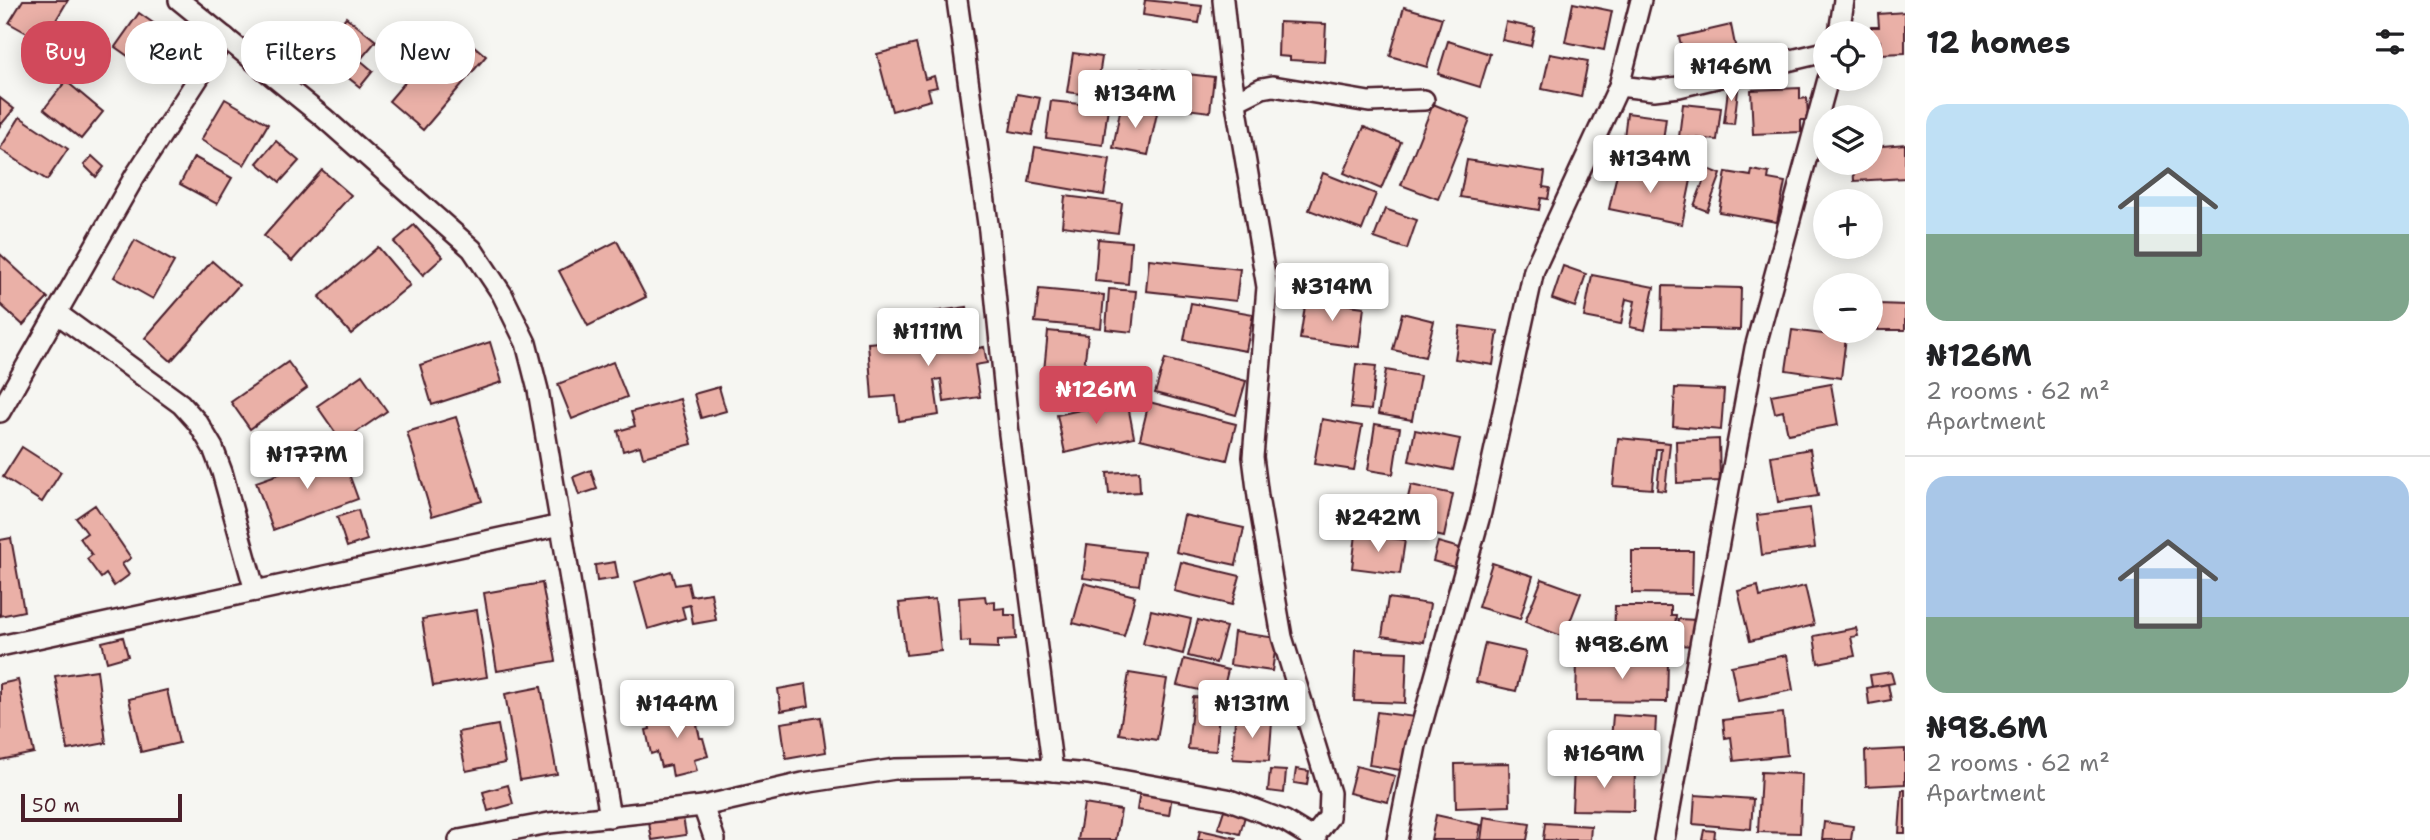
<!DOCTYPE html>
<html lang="en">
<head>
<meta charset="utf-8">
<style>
	:root { --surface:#fff; --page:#f6f6f6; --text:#202124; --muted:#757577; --line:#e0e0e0; --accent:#d1495b }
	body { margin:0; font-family:"Shantell Sans",sans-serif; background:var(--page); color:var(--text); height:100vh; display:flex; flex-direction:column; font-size:26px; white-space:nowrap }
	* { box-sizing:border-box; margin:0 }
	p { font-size:23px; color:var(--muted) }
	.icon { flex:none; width:38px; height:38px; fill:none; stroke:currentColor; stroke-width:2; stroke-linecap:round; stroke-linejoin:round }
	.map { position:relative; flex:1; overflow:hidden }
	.details { display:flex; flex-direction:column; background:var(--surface); width:525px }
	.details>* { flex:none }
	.banner { position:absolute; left:21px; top:21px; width:665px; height:63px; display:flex; gap:14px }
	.tools { position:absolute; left:1813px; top:21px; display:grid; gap:14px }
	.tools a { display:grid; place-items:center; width:70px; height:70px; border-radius:50%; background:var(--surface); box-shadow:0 4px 18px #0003; font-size:35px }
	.scale { position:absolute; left:21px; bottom:18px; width:161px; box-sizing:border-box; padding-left:7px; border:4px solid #4a1f2b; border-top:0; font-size:19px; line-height:24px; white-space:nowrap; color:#4a1f2b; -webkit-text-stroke:5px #f6f6f2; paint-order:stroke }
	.price { position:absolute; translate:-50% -60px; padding:0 16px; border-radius:7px; background:#fff; color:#222; font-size:23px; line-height:46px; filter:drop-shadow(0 2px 4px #0008) }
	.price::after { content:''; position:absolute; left:50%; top:42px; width:21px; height:16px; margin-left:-10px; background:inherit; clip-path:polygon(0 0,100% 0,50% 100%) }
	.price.selected { background:var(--accent); color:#fff }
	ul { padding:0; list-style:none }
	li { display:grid; align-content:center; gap:14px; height:371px; padding:0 21px }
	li+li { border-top:2px solid var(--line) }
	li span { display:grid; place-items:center; height:217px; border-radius:21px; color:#555 }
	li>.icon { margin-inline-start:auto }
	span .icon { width:126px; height:126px; fill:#fffc; stroke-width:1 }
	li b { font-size:30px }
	h2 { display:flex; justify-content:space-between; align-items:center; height:84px; padding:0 21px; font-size:30px }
	.chip { padding:0 24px; border-radius:28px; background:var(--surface); box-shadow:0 4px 18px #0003; font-size:24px; line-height:63px }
	.chip.selected { background:var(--accent); color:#fff }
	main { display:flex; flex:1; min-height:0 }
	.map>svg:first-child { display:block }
	.building { fill:#eab0a7; stroke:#4a1f2b; stroke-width:2 }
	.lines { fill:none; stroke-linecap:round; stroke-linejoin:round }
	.minor-casing { stroke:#4a1f2b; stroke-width:24 }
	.minor { stroke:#f6f6f2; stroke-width:19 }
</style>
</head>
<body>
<main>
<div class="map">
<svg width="1905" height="840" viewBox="0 0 1905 840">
	<rect width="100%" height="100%" fill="#f6f6f2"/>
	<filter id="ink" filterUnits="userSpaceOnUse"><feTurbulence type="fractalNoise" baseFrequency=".0143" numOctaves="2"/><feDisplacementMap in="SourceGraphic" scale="14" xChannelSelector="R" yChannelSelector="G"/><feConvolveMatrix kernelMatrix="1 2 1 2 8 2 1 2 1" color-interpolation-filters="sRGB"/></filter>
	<g filter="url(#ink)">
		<!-- building -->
		<g class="building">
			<polygon points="23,0 68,0 43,42 9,23"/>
			<polygon points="1145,0 1202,6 1199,23 1143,15"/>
			<polygon points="1573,3 1612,11 1604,50 1565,42"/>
			<polygon points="1404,7 1442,18 1427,67 1390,56"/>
			<polygon points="1905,12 1905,53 1880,54 1880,41 1872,42 1871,27 1879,27 1878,14"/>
			<polygon points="139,13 176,39 152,73 115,47"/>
			<polygon points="346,17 376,41 360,60 373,71 360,87 317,53"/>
			<polygon points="1279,22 1326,24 1324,62 1290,60 1290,57 1278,56"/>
			<polygon points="1506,22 1535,28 1531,46 1502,40"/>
			<polygon points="1731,25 1736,50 1685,61 1679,37"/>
			<polygon points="452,27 486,56 423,130 389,101"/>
			<polygon points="1448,41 1490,54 1480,87 1438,74"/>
			<polygon points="916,44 925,79 934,76 937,87 928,89 931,100 892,111 877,54"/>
			<polygon points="1073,53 1102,57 1096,96 1067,92"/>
			<polygon points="1550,54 1588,61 1581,97 1542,89"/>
			<polygon points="1140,69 1214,77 1210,112 1136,103"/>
			<polygon points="66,81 103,112 81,139 44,109"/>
			<polygon points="1729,81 1739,82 1734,124 1724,123"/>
			<polygon points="1800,88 1800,99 1807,98 1808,120 1801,120 1801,132 1753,134 1751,90"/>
			<polygon points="1017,94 1040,98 1032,135 1010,131"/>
			<polygon points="0,98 14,109 0,126"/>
			<polygon points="225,99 268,124 244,165 201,140"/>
			<polygon points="1051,101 1108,107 1103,145 1046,138"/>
			<polygon points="1433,104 1470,119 1438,199 1401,185"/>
			<polygon points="1683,104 1721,108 1717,140 1679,137"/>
			<polygon points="1121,106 1157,113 1148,155 1113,148"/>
			<polygon points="1627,113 1666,118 1662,149 1623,145"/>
			<polygon points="20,117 68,149 47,180 0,149"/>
			<polygon points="1364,127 1401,142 1381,189 1344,173"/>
			<polygon points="276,141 299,161 280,182 257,163"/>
			<polygon points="1905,144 1905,178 1854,181 1853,163 1871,163 1871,147"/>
			<polygon points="1035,147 1110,159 1104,195 1029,182"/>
			<polygon points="92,156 104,167 96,177 84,165"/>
			<polygon points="194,157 232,178 217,204 180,184"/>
			<polygon points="1467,160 1545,172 1543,187 1550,188 1548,199 1541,198 1539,210 1460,197"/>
			<polygon points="1619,165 1691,180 1682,224 1609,209"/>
			<polygon points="1708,169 1721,174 1707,211 1694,206"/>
			<polygon points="322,170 351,195 292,261 264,236"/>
			<polygon points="1752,170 1769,173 1768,179 1785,182 1777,222 1719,212 1726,172 1751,176"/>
			<polygon points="1323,173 1376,194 1362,230 1309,210"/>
			<polygon points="1065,196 1122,203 1118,233 1062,226"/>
			<polygon points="1385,209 1417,220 1407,249 1374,238"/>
			<polygon points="414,225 443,257 423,275 394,242"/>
			<polygon points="1098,239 1131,242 1128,284 1095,281"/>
			<polygon points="135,240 174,262 153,299 114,277"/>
			<polygon points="617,241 646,297 588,326 559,271"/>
			<polygon points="378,247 410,285 351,334 319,297"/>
			<polygon points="0,254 48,298 23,325 0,304"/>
			<polygon points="1149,259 1240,269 1236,301 1146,291"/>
			<polygon points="212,261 239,285 171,361 145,338"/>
			<polygon points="1563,266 1586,274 1575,307 1552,299"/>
			<polygon points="1592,275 1654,287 1645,330 1630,327 1635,301 1626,299 1621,324 1584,317"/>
			<polygon points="1663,286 1741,288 1740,330 1662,328"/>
			<polygon points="1039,289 1104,295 1101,328 1035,322"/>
			<polygon points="1109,289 1136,291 1132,332 1106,329"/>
			<polygon points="1306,299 1364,307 1359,347 1300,339"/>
			<polygon points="1191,303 1253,314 1246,351 1184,340"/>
			<polygon points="1879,304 1905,305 1905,330 1878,330"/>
			<polygon points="967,307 973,349 984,347 987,363 975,365 980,397 944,402 941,379 934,380 939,415 899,421 896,396 872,398 868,343 906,340 907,350 937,346 932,312"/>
			<polygon points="1402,313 1434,321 1425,357 1393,350"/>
			<polygon points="1460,326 1498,331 1493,365 1455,359"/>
			<polygon points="1792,330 1846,337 1841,378 1786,370"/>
			<polygon points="1048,331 1088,335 1083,375 1044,371"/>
			<polygon points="490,342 502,382 432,405 420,365"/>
			<polygon points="1165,359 1246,381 1236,415 1155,393"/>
			<polygon points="288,362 307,388 250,429 231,402"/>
			<polygon points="613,362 627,397 572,419 558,384"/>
			<polygon points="1356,364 1376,366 1371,410 1351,408"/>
			<polygon points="1386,370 1420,376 1412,420 1378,414"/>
			<polygon points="362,375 387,411 342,442 317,406"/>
			<polygon points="1048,376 1086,381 1083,403 1045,398"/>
			<polygon points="1831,384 1838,425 1788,434 1783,411 1775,413 1771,395"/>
			<polygon points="719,387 726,411 701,418 694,394"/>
			<polygon points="1675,388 1724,390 1721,430 1673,426"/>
			<polygon points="680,399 692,444 643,457 640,446 623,451 618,431 635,426 631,412"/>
			<polygon points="1127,400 1134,437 1065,453 1057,415"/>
			<polygon points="1149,402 1236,424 1227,460 1140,439"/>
			<polygon points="456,417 482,501 432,516 407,432"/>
			<polygon points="1322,419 1362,426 1354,470 1314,464"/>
			<polygon points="1375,424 1400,428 1393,474 1368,470"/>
			<polygon points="1415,430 1460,439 1453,470 1409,461"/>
			<polygon points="1618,438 1670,443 1665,491 1657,490 1661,449 1656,449 1652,489 1613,486"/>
			<polygon points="1719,439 1720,481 1677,483 1676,441"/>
			<polygon points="22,447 61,472 42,502 3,477"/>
			<polygon points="1810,449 1818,496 1778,502 1771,456"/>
			<polygon points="341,452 358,499 273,530 256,482"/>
			<polygon points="591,470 597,489 579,495 573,477"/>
			<polygon points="1139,471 1140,492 1109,494 1107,473"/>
			<polygon points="1411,485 1453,494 1444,537 1401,527"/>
			<polygon points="95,505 131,558 122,564 129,575 114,586 106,574 101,578 87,559 92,555 80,538 87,533 76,518"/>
			<polygon points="1810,508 1815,548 1762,555 1757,515"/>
			<polygon points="358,510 367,540 347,547 337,517"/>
			<polygon points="1184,515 1244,528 1236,565 1176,552"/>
			<polygon points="1356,534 1405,540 1400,574 1352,568"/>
			<polygon points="11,538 24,611 0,616 0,540"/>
			<polygon points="1438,542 1463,549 1457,568 1433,561"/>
			<polygon points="1087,545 1144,552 1139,585 1083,578"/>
			<polygon points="1632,551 1693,551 1692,594 1632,593"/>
			<polygon points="615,562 618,578 597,581 595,565"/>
			<polygon points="1181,562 1240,576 1232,605 1174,591"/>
			<polygon points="1492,563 1533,576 1520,619 1478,607"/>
			<polygon points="671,571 675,585 688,583 691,596 711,593 716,620 693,624 690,605 682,607 685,618 648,629 635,582"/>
			<polygon points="1542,579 1581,593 1564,637 1525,622"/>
			<polygon points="542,583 556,661 497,671 484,593"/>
			<polygon points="1084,583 1135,596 1124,636 1073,623"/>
			<polygon points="1758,586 1760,597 1805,586 1814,625 1750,641 1738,591"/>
			<polygon points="985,596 986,602 995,601 995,609 1005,608 1005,615 1015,615 1016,639 998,640 998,648 970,647 970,641 961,642 959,598"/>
			<polygon points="1388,598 1430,604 1424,642 1382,636"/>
			<polygon points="935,599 941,651 906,655 899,603"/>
			<polygon points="1615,606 1671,606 1671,615 1676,615 1675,627 1670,627 1670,645 1614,644"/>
			<polygon points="477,610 487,677 433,686 422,619"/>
			<polygon points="1151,610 1191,619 1183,654 1143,644"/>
			<polygon points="1678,619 1697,620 1696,646 1677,645"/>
			<polygon points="1198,620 1226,627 1216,663 1188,656"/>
			<polygon points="1856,628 1858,636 1851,637 1855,656 1818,663 1814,636"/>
			<polygon points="1234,632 1277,638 1272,671 1230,665"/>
			<polygon points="123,637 128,656 107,662 102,642"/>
			<polygon points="1485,643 1526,652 1516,691 1476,682"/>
			<polygon points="1356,650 1407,652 1405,703 1354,701"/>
			<polygon points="1787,655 1793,690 1738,701 1731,666"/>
			<polygon points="1184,659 1228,670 1222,695 1177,685"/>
			<polygon points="1577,660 1668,662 1667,702 1576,701"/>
			<polygon points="97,670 106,743 68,750 55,676"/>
			<polygon points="1891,672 1894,683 1872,687 1870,675"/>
			<polygon points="1129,673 1167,679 1157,740 1119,734"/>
			<polygon points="18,680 34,753 0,760 0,684"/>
			<polygon points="806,684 809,706 781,711 778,689"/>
			<polygon points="1888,684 1891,700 1869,704 1867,688"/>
			<polygon points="541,687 557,774 520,780 505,694"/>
			<polygon points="167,690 179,743 141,752 129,699"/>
			<polygon points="1193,697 1220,699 1216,751 1188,749"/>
			<polygon points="699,707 701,724 697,725 700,738 703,738 708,756 694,760 697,771 673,777 671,765 661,767 657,752 651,754 646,730 650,729 648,716"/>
			<polygon points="1377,712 1415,717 1407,771 1369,765"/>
			<polygon points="1783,713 1787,755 1734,761 1731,737 1725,738 1723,720"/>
			<polygon points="1613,715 1656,718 1654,755 1610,752"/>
			<polygon points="821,717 826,752 786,759 781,723"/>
			<polygon points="1235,719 1272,722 1269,761 1233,759"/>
			<polygon points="498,725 505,763 466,771 458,732"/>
			<polygon points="1905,749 1905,784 1866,786 1865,751"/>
			<polygon points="1509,763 1510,806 1456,808 1455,764"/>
			<polygon points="1356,766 1395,776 1388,802 1349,793"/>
			<polygon points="1574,768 1635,769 1634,811 1572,810"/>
			<polygon points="1296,769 1309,771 1307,785 1294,783"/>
			<polygon points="1270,770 1286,771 1284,793 1268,791"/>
			<polygon points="1761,772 1802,774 1800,833 1758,832"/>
			<polygon points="508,785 513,804 488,811 483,792"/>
			<polygon points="1140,790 1172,795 1169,815 1137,810"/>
			<polygon points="1902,790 1905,790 1905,833 1899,833"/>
			<polygon points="1695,795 1753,799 1751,829 1693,824"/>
			<polygon points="1084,804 1121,810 1116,840 1078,840"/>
			<polygon points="1224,810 1245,816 1240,834 1218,828"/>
			<polygon points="1436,815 1481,825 1478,840 1431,840"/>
			<polygon points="683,817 686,835 652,840 649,823"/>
			<polygon points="1484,817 1530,824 1527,840 1481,840"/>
			<polygon points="1824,822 1853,826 1851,840 1822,840"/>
			<polygon points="1545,823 1591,826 1590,840 1543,840"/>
			<polygon points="1200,830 1236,838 1235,840 1198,840"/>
			<polygon points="1704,830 1715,831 1714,840 1702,840"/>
		</g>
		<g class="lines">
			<!-- minor casing -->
			<g class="minor-casing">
				<g id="minor">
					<polyline points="179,0 323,117 472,249 502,294 526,343 538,390 610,817"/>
					<polyline points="957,0 989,231 1009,434 1053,771"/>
					<polyline points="1223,0 1230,68 1267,287 1253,457 1258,497 1282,637 1330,793 1329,817 1313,838"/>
					<polyline points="1839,33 1844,0"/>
					<polyline points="1619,86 1654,90 1679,87 1825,52"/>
					<polyline points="1236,101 1262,88 1273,86 1369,102 1424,100"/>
					<polyline points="58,314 181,404 198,423 213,448 222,472 255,591"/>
					<polyline points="0,412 135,176 225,37"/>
					<polyline points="0,646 561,525"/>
					<polyline points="703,806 715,840"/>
					<polyline points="459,840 549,823 703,806 803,783 895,769 1011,767 1088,774 1227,799 1285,821 1316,840"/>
					<polyline points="1397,840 1416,745 1481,512 1534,270 1619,86 1641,0"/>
					<polyline points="1664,840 1755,348 1828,79"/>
				</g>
			</g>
			<!-- minor -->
			<use href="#minor" class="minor"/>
		</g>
	</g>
</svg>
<div class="tools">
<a><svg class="icon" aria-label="locate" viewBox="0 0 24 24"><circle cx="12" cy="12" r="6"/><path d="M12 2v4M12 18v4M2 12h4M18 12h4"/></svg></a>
<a><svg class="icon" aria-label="layers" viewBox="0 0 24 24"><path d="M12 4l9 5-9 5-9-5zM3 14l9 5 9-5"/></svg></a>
<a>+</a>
<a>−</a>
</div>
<div class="scale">50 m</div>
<b class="price" style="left:1731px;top:103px">₦146M</b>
<b class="price" style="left:1135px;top:130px">₦134M</b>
<b class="price" style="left:1650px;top:195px">₦134M</b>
<b class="price" style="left:1332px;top:323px">₦314M</b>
<b class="price" style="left:928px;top:368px">₦111M</b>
<b class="price selected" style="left:1096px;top:426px">₦126M</b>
<b class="price" style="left:307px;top:491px">₦177M</b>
<b class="price" style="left:1378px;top:554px">₦242M</b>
<b class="price" style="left:1622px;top:681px">₦98.6M</b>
<b class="price" style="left:677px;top:740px">₦144M</b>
<b class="price" style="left:1252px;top:740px">₦131M</b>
<b class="price" style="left:1604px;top:790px">₦169M</b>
<div class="banner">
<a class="chip selected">Buy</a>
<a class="chip">Rent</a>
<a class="chip">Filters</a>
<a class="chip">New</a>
</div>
</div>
<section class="details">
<h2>12 homes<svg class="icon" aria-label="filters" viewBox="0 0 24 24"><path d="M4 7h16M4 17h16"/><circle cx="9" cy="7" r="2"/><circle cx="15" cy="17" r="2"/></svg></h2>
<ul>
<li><span style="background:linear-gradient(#bfe0f5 60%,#7fa58c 0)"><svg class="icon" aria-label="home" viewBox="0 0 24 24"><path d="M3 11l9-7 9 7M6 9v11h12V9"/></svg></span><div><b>₦126M</b><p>2 rooms · 62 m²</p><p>Apartment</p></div></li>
<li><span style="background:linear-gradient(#a9c7e8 65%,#7fa58c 0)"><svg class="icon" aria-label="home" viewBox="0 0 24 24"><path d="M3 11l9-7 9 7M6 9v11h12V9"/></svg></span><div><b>₦98.6M</b><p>2 rooms · 62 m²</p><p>Apartment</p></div></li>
</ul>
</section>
</main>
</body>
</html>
